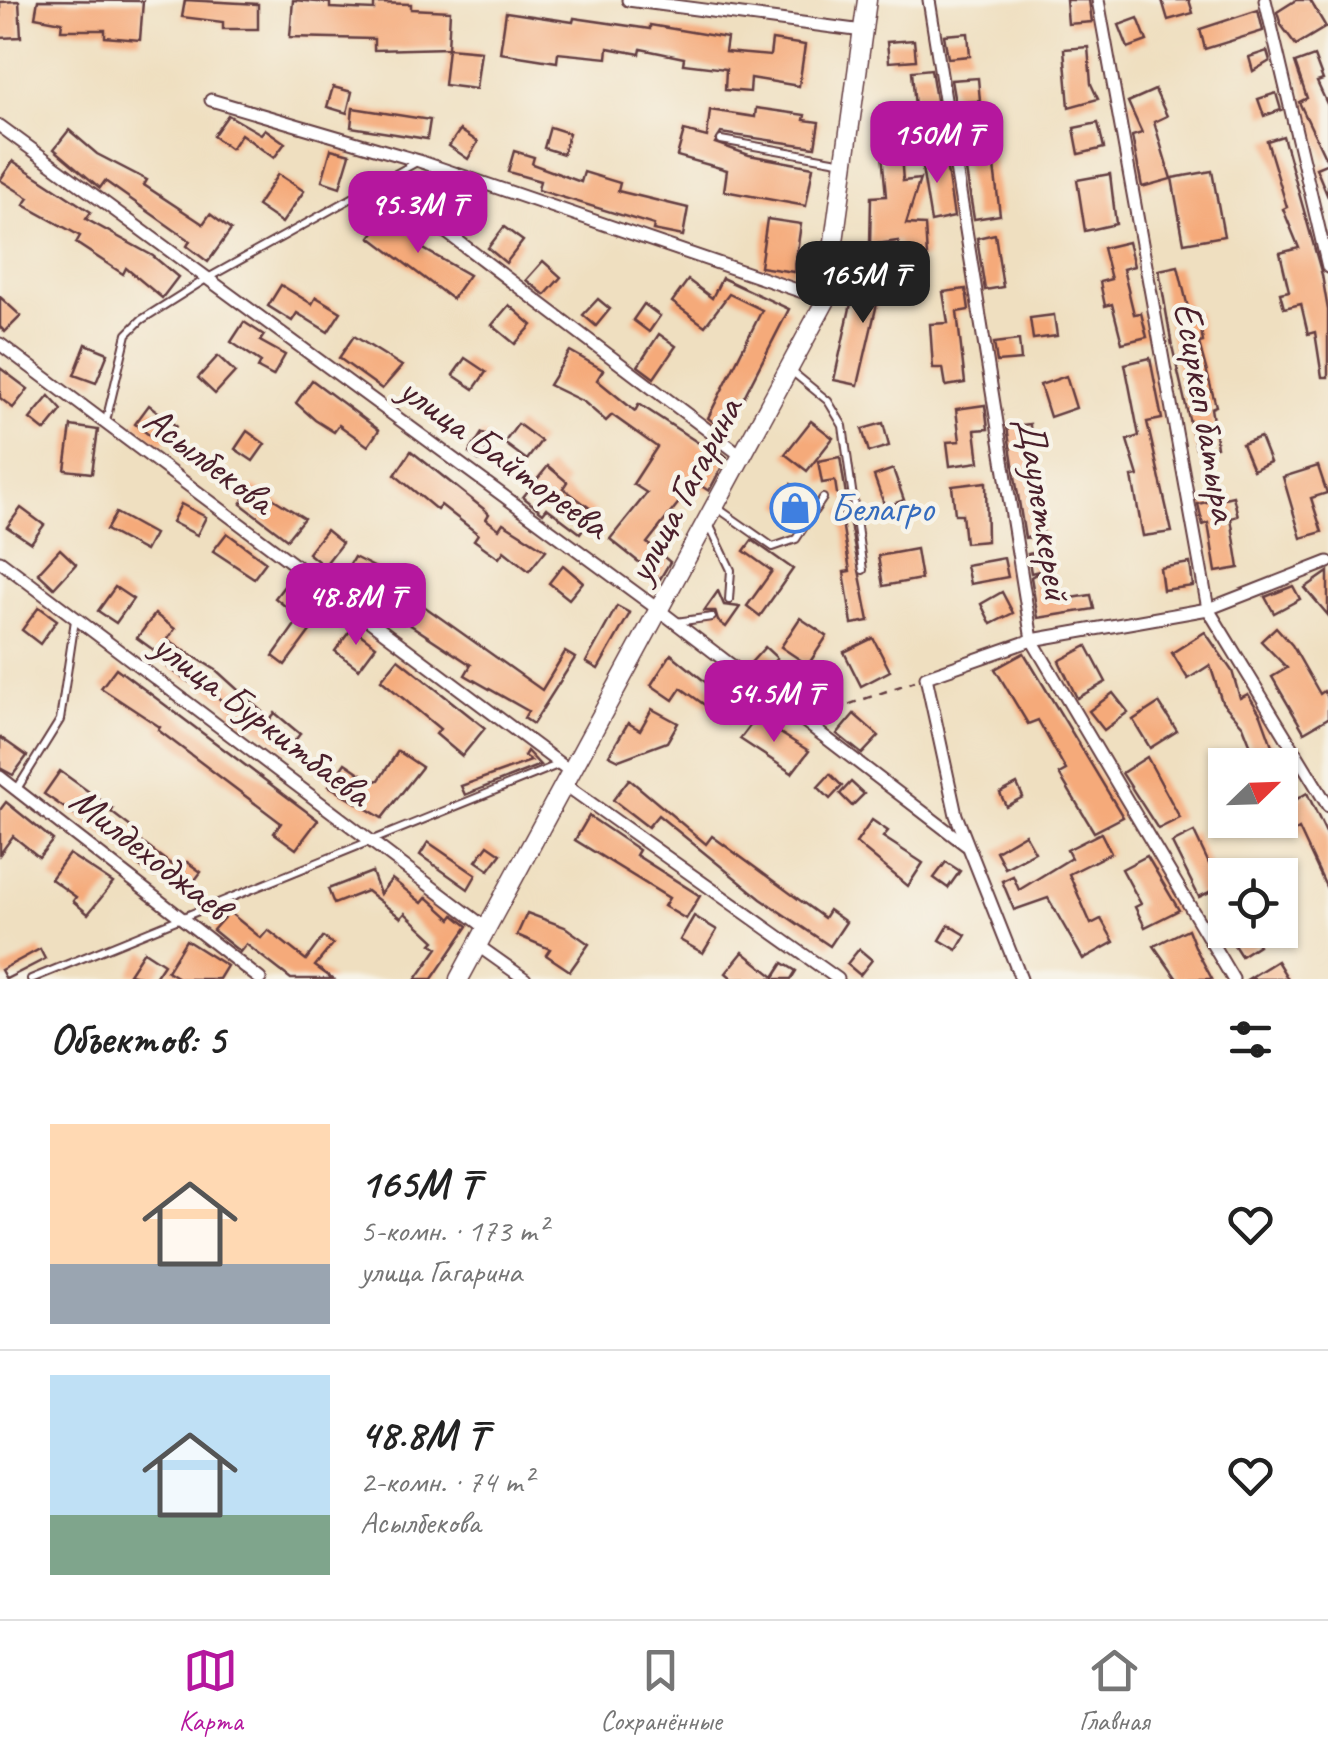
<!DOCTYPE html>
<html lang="ru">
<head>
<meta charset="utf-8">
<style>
	:root { --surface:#fff; --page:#f6f6f6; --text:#222; --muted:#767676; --line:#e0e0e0; --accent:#b5179e }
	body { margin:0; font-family:Caveat,sans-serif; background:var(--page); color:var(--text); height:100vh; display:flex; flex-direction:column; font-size:38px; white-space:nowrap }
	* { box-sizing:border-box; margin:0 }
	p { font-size:32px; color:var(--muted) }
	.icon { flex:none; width:55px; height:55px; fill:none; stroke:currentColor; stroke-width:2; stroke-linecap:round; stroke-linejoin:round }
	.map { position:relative; height:979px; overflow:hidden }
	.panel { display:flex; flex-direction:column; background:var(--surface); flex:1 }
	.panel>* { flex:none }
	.needle { width:65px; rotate:67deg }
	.controls { position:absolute; left:1208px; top:748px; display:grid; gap:20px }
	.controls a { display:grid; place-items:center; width:90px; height:90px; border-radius:0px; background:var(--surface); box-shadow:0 2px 8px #0004; font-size:50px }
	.price { position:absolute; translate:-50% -85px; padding:0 22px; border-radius:20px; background:var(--accent); color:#fff; font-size:32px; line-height:65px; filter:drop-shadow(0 2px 5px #0008) }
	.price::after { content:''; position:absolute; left:50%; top:60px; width:30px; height:22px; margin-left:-15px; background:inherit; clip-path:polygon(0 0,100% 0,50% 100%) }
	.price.on { background:#222; color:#fff }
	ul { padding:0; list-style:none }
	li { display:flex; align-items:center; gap:30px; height:250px; padding:0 50px }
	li+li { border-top:2px solid var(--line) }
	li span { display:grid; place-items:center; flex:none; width:280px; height:200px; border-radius:0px; color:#555 }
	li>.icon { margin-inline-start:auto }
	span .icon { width:120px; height:120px; fill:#fffc; stroke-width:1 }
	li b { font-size:42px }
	h2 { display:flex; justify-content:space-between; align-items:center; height:120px; padding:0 50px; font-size:42px }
	.dock { display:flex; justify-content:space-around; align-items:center; height:140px; border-top:2px solid var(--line); background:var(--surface); font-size:28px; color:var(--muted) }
	.dock a { display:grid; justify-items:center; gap:5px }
	.dock .on { color:var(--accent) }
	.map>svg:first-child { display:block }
	.building { fill:#f5aa7a }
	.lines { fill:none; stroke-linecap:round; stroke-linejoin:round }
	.service-casing { stroke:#633c41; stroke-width:10 }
	.minor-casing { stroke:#633c41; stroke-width:15 }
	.secondary-casing { stroke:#633c41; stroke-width:21 }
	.path { stroke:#633c41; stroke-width:2.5; stroke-dasharray:8 8; stroke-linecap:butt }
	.service { stroke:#fff; stroke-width:6 }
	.minor { stroke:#fff; stroke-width:11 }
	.secondary { stroke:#fff; stroke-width:18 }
	.labels { text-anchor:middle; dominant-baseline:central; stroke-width:9; stroke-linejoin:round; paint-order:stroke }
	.street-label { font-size:40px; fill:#4a1f2b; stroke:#f7f3e8 }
	.shop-label { font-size:40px; fill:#366cbe; stroke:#f7f3e8; text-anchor:start }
</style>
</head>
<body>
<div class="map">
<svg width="1328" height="979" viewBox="0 0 1328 979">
	<rect width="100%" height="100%" fill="#f7f3e8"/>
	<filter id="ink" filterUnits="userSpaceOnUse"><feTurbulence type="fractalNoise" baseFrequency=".01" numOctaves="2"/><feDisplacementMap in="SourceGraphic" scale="20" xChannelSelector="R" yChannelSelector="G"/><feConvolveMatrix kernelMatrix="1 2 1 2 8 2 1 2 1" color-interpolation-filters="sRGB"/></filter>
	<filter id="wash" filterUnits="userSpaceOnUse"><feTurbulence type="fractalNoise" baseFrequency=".0048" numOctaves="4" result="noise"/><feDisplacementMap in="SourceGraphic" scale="40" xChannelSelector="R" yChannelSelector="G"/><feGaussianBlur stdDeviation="2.25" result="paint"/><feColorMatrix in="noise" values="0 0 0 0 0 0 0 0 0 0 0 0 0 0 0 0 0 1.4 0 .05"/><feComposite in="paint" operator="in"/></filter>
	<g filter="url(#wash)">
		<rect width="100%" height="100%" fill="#efdfc0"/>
		<g id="blocks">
			<!-- building -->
			<g class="building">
				<polygon points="38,0 143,1 140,40 105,37 105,30 61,30 62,22 35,17"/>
				<polygon points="185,0 258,4 258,29 223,29 223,22 182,17"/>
				<polygon points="293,0 330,3 330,8 374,10 374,3 411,4 411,9 450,11 448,48 374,50 374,39 290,37"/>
				<polygon points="1066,0 1089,0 1092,22 1068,24"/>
				<polygon points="1162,0 1189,0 1193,13 1168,20"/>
				<polygon points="1296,0 1310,0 1326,27 1296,45 1281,25 1277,12"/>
				<polygon points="19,1 21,37 0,38 0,2"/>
				<polygon points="1258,10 1263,31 1205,49 1200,29"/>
				<polygon points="506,12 573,22 574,18 650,29 650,25 727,38 725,52 770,56 772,40 805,45 799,86 751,78 750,92 725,90 726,69 683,64 684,58 641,49 640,54 608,48 607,58 558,53 557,62 500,53"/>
				<polygon points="1138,18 1147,41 1128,48 1119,25"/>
				<polygon points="968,33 970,56 948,58 944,35"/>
				<polygon points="914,40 916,60 889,62 887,42"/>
				<polygon points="1088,47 1091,84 1098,99 1069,107 1064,49"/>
				<polygon points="448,48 481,51 476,89 444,85"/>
				<polygon points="1267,51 1270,61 1253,71 1249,57"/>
				<polygon points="1314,56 1323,80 1317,82 1328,106 1328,163 1299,102 1307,98 1295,63"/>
				<polygon points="931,69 941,131 917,133 912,71"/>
				<polygon points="978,78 980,101 955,103 951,80"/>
				<polygon points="333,87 352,92 347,113 327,107"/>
				<polygon points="1155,90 1167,116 1154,122 1171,179 1142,187 1132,136 1142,133 1128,102"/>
				<polygon points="1276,93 1281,110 1264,116 1258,99"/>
				<polygon points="353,108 430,120 427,139 351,127"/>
				<polygon points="756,108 805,115 804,120 819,122 815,147 721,133 715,143 749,155 813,167 806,206 724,191 727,170 677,156 684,131 707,137 710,110 755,117"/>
				<polygon points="228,115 261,134 265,129 285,143 274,158 241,134 231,149 213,136"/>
				<polygon points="1098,123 1104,148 1079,154 1074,128"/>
				<polygon points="550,127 569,133 563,154 544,148"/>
				<polygon points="69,130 97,154 147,180 144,185 203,224 210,214 231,230 208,262 187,246 190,241 105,181 100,188 54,149"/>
				<polygon points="460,130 478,142 468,159 449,146"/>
				<polygon points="1283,136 1322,275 1328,310 1328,377 1322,377 1315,332 1308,334 1301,304 1284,308 1280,293 1289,291 1280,253 1299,248 1283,209 1287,207 1267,141"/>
				<polygon points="984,140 987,159 993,158 1000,215 974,219 962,146"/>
				<polygon points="881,143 935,145 936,152 901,154 903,181 920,179 906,224 925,225 927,257 902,262 898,241 870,245 871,197 886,196"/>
				<polygon points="331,149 350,154 340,187 322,181"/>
				<polygon points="944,150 954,217 931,222 920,156"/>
				<polygon points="514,151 534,157 532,164 581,182 584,172 620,183 618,191 688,208 683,236 653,230 654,225 538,190 540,181 508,172"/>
				<polygon points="13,161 91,212 86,219 153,256 178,277 162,298 126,268 123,274 76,243 80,236 24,205 29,198 0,180"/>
				<polygon points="1328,163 1328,197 1316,168"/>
				<polygon points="1212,171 1224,236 1184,243 1172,178"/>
				<polygon points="278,174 304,191 282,223 257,206"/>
				<polygon points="1110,174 1116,224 1085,231 1077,180"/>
				<polygon points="462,207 477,215 467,234 453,225"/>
				<polygon points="389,213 425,244 422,248 469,275 452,299 370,237"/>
				<polygon points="767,219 801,224 794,272 760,267"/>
				<polygon points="504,227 523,241 506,263 488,248"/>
				<polygon points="995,234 1003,287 985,290 977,238"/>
				<polygon points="1128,242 1134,266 1123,269 1134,314 1141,313 1147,337 1122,343 1112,304 1105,306 1100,282 1111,279 1103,248"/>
				<polygon points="543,261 561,277 545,295 526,280"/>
				<polygon points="1178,266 1189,312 1198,311 1203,342 1199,343 1216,406 1211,408 1217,447 1196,449 1172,346 1159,270"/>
				<polygon points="911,274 914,288 879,295 858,385 834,380 856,281 890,289 888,278"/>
				<polygon points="722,278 789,309 726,432 708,418 762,310 729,294 705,326 672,302 688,280 712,298"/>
				<polygon points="281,285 312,304 316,297 341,312 328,332 297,313 292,321 268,306"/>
				<polygon points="966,289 969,310 957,312 965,383 946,386 943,368 933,368 930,324 948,323 943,292"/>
				<polygon points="0,297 21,316 5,332 0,327"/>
				<polygon points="598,299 610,309 596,326 583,315"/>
				<polygon points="644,304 660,316 649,332 633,320"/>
				<polygon points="509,305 532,325 515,344 492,325"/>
				<polygon points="1054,315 1057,336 1033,339 1030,318"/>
				<polygon points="244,322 264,335 260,341 285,355 273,376 258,368 261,362 231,342"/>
				<polygon points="659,334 676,346 654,378 638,366"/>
				<polygon points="354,336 402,366 382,389 339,358"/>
				<polygon points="1019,340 1021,360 997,362 994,343"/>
				<polygon points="86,344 108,353 96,383 74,375"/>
				<polygon points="570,351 603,370 597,380 635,411 639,404 717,455 720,451 727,457 709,491 695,482 647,543 670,562 660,579 610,539 647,493 633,484 657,447 612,415 606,421 584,402 549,385"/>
				<polygon points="218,356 235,372 215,394 198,378"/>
				<polygon points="465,358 486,372 474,389 453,375"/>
				<polygon points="1150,358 1162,419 1147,422 1172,532 1143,536 1132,477 1138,476 1127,440 1139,436 1125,364"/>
				<polygon points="0,368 28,389 13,408 0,398"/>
				<polygon points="1066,376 1076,408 1050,417 1040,385"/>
				<polygon points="312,380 379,430 368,446 339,425 334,432 315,420 296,403"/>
				<polygon points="49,396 62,410 45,431 30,419"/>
				<polygon points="149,405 176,426 162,445 135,424"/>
				<polygon points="985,405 988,429 975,430 979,462 950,466 947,442 960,441 956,409"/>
				<polygon points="811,421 833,438 807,471 785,454"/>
				<polygon points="883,423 889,446 869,452 862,429"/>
				<polygon points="518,424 541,441 527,460 504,443"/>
				<polygon points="1030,424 1033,497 1037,497 1044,536 1025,538 1007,427"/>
				<polygon points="71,426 98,430 92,473 65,470"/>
				<polygon points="247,431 265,444 253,461 235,449"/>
				<polygon points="482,433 493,440 480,461 469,453"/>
				<polygon points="1260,437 1270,462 1253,470 1242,444"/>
				<polygon points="411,451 485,510 489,514 486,519 499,529 503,523 546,550 529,571 504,551 499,558 474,540 478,534 441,505 437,510 395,475"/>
				<polygon points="840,457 847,501 837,494 835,481 822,483 818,461"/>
				<polygon points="548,466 567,482 563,488 595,512 580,533 547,508 543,513 523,497"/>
				<polygon points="1318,466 1327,493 1311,498 1322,532 1301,538 1283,477"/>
				<polygon points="893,469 904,500 885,507 874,476"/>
				<polygon points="986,482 987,541 965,543 962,514 955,514 952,486"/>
				<polygon points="791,484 810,494 798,515 780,505"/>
				<polygon points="253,486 304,518 287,539 241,504"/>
				<polygon points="1233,496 1238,516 1231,518 1239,568 1216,572 1208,523 1203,525 1198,504"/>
				<polygon points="181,504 206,517 197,535 172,522"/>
				<polygon points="21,508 44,525 31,543 7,527"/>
				<polygon points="840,510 848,514 869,621 852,624 844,572 850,571"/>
				<polygon points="116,513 154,534 145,551 106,530"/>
				<polygon points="326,530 342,543 324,566 308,553"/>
				<polygon points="227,533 266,562 254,578 213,551"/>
				<polygon points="752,540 793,569 760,616 747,606 772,571 744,551"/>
				<polygon points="60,549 76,564 54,588 38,573"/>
				<polygon points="916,549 921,579 883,586 878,556"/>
				<polygon points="1048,550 1059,600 1091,595 1094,609 1038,618 1031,577 1043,570 1031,573 1028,554"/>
				<polygon points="354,557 416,588 411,597 542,690 565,652 575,658 533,724 524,718 528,711 465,675 471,665 341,579"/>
				<polygon points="1004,558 1008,577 970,584 966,565"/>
				<polygon points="1190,563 1193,586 1163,590 1160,568"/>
				<polygon points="563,565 583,582 569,599 549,583"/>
				<polygon points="1328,572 1328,615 1305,588"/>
				<polygon points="288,581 309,597 295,614 275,598"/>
				<polygon points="1293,586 1300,599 1274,613 1265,597"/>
				<polygon points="115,587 133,599 116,623 98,611"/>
				<polygon points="718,591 724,605 740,607 726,627 718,621 715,611 704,611"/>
				<polygon points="1002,592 1013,613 991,624 981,604"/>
				<polygon points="617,606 630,613 598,669 586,662"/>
				<polygon points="39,607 57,620 40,644 22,630"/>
				<polygon points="155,614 175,629 167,640 216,670 270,719 275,713 300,734 287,751 250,722 246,727 228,712 231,708 192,677 189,682 167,667 170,662 137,638"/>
				<polygon points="800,618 827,636 808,665 781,647"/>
				<polygon points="297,622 310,631 285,665 273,656"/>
				<polygon points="1276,627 1292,645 1320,694 1324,691 1328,697 1328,718 1304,732 1272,677 1287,668 1261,641"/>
				<polygon points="352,628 376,646 359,669 335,651"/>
				<polygon points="1205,632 1232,671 1240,698 1248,694 1261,715 1274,751 1256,759 1243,726 1222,702 1210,665 1188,679 1172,653"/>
				<polygon points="873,638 890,671 861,686 844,652"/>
				<polygon points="1087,646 1106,682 1077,698 1059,661"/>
				<polygon points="765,647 777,658 761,677 748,666"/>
				<polygon points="1024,653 1123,817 1094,832 1059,774 1066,770 1038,720 1028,724 995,669"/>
				<polygon points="671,654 719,693 709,708 681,688 673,700 651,685"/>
				<polygon points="398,659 485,728 462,756 436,734 440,729 381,680"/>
				<polygon points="116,668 318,820 296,849 274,833 281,823 158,730 160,727 101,688"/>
				<polygon points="1113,693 1128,712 1104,730 1089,711"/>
				<polygon points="1159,703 1177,731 1150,748 1133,720"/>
				<polygon points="652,709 678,723 667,742 619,760 609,755 628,723 640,730"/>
				<polygon points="854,714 879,736 862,754 837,734"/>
				<polygon points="756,718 809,751 792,773 740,739"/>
				<polygon points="0,737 27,756 13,775 0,768"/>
				<polygon points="398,751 422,767 382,818 329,786 345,763 373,782 379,780"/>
				<polygon points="527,751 540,765 465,795 461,786 531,761 524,756"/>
				<polygon points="1147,757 1180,818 1158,829 1122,773"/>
				<polygon points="1288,768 1297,799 1307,793 1328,837 1328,891 1299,829 1294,832 1280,807 1280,770"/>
				<polygon points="60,771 113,809 111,812 140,834 137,839 180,871 187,862 201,872 186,892 159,871 154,877 140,867 144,862 44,794"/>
				<polygon points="830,774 842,786 830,799 818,787"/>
				<polygon points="629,779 706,844 712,836 824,918 829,910 846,922 830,946 761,899 658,815 648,827 613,800"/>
				<polygon points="851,782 864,794 852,806 840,794"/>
				<polygon points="1017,784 1023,797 1006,806 1000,793"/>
				<polygon points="6,802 53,840 39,857 13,836 0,854 0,810"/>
				<polygon points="589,816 639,850 636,855 700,896 686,919 664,906 669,898 575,840"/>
				<polygon points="872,820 888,831 883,837 923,863 908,886 856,843"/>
				<polygon points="1194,832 1220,887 1199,897 1172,843"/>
				<polygon points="1101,833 1111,853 1069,874 1091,924 1101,919 1114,942 1083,959 1048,898 1014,910 1002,881 1013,876 1019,890 1071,858 1067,850"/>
				<polygon points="1025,834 1035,852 1005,868 996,851"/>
				<polygon points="428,842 476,875 468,889 420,855"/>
				<polygon points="488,845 501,854 489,870 476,861"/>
				<polygon points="69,854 113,883 88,914 73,901 76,897 51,879"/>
				<polygon points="1147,856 1179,910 1145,927 1135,907 1141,904 1122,869"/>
				<polygon points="946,862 960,871 948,888 934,878"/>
				<polygon points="372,872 380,894 392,879 422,903 427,897 451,919 454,915 468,926 432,979 416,979 438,948 432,944 435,941 405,913 401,918 367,891 334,904 328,889"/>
				<polygon points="229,912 261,938 268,930 306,960 323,937 333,944 315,966 333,979 291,979 246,944 240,952 213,930"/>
				<polygon points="527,913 565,927 589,944 570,971 546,955 550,949 517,935"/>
				<polygon points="694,916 717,930 703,953 680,940"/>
				<polygon points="949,925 966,935 957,950 940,940"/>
				<polygon points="1188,929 1196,949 1212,979 1177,979 1154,946"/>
				<polygon points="1233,930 1249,930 1258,945 1241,956 1227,934"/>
				<polygon points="186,940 227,966 219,979 180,979 167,971"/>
				<polygon points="40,949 45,959 6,979 1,970"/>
				<polygon points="859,949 872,960 860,975 847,964"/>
				<polygon points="144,951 164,964 154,979 129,974"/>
				<polygon points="743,952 774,977 783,963 796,971 791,979 733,979 726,973"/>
				<polygon points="1277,961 1288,979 1248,979"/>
			</g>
		</g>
	</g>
	<g filter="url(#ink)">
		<use href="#blocks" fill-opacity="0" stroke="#633c41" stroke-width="2.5"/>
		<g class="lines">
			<!-- service casing -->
			<g class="service-casing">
				<g id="service">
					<polyline points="721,140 844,162"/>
					<polyline points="790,370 828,401 843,426 863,570"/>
					<polyline points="106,421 127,334 141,320 206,279 417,162"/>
					<polyline points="716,507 773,547 796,539 823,498"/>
					<polyline points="708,522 731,570 729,600"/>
					<polyline points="676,622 712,617"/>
					<polyline points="17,789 60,720 75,620"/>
					<polyline points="31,979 560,764"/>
				</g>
			</g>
			<!-- minor casing -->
			<g class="minor-casing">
				<g id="minor">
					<polyline points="628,0 863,31"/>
					<polyline points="929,0 1032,640 1233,979"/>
					<polyline points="1098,0 1208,609 1328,806"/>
					<polyline points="1265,0 1328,267"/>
					<polyline points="211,100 419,161 826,300"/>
					<polyline points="0,126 659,610 966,845"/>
					<polyline points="380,182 742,456"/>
					<polyline points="0,344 571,772"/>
					<polyline points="0,561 486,928"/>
					<polyline points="0,777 260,979"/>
					<polyline points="564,784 838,979"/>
					<polyline points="477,945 525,979"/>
					<polyline points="1021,979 956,815 926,677 1032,640 1208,609 1328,562"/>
				</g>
			</g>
			<!-- secondary casing -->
			<g class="secondary-casing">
				<polyline id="secondary" points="459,979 826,300 867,0"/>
			</g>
			<!-- path -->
			<polyline class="path" points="819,715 915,681"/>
			<!-- service -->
			<use href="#service" class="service"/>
			<!-- minor -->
			<use href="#minor" class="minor"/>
			<!-- secondary -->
			<use href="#secondary" class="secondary"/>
		</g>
	</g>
	<!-- icons -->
	<defs>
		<g id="shop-ring" transform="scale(2.5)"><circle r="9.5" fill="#f7f3e8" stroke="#3f7fe0" stroke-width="1.5"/><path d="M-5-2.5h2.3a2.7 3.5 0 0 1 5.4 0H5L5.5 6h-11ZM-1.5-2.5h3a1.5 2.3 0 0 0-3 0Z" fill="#3f7fe0"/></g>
	</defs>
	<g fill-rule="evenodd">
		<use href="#shop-ring" x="795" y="508"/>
	</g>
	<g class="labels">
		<!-- street labels -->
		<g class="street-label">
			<text transform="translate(1206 412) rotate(80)">Есиркеп батыра</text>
			<text transform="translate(504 457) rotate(36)">улица Байтореева</text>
			<text transform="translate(209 460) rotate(37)">Асылбекова</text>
			<text transform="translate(684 490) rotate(-62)">улица Гагарина</text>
			<text transform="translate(1044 509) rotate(81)">Даулеткерей</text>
			<text transform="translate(262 719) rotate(37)">улица Буркитбаева</text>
			<text transform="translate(150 853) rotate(38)">Милдеходжаев</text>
		</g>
		<!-- shop labels -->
		<g class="shop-label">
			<text x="830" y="508">Белагро</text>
		</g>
	</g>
</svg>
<div class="controls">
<a><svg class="needle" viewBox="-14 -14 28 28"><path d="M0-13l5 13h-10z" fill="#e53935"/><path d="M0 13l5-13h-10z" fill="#767676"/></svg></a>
<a><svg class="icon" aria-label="locate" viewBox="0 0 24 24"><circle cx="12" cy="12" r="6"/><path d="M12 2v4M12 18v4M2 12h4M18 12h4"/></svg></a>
</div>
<b class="price" style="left:937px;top:186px">150M ₸</b>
<b class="price" style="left:418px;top:256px">95.3M ₸</b>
<b class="price on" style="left:863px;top:326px">165M ₸</b>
<b class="price" style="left:356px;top:648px">48.8M ₸</b>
<b class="price" style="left:774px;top:745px">54.5M ₸</b>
</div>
<section class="panel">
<h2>Объектов: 5<svg class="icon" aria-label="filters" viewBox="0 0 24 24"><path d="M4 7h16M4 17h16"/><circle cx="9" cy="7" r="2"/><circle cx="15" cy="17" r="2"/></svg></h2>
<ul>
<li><span style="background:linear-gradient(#ffd9b3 70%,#9aa5b1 0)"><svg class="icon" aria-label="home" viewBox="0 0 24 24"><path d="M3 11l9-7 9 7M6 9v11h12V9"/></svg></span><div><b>165M ₸</b><p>5-комн. · 173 m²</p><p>улица Гагарина</p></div><svg class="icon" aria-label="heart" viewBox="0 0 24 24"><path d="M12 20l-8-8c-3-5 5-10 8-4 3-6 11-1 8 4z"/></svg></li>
<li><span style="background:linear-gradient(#bfe0f5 70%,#7fa58c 0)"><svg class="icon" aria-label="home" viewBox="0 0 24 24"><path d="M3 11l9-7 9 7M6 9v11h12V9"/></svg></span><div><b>48.8M ₸</b><p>2-комн. · 74 m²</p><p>Асылбекова</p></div><svg class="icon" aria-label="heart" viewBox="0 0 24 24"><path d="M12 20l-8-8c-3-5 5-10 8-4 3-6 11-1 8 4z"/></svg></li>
</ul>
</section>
<nav class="dock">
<a class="on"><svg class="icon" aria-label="map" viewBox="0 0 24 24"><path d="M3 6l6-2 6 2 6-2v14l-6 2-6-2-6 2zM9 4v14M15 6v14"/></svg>Карта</a>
<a><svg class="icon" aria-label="saved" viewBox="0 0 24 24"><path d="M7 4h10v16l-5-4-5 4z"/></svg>Сохранённые</a>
<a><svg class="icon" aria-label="home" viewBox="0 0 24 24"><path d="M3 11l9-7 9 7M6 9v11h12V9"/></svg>Главная</a>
</nav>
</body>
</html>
